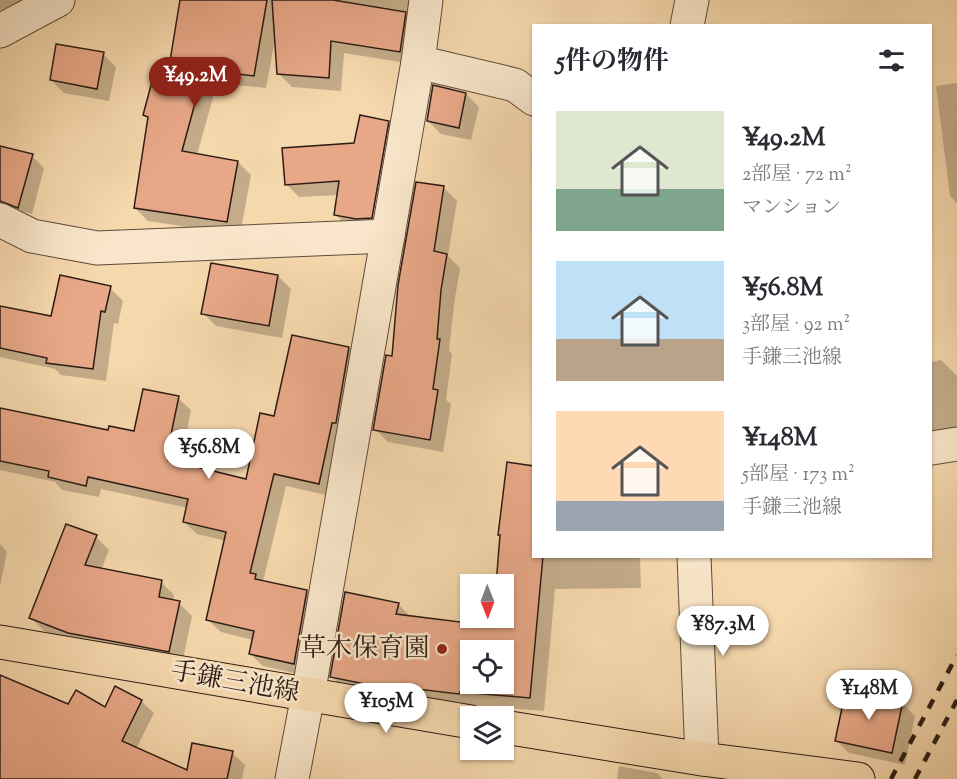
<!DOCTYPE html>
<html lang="ja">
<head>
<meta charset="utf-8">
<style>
	:root { --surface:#fff; --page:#f7f7f7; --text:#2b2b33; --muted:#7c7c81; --accent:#8f2418 }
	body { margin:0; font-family:"Sorts Mill Goudy","Noto Serif JP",serif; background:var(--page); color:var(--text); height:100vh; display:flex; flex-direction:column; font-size:22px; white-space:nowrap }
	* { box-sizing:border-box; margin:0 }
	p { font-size:20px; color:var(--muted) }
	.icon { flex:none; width:33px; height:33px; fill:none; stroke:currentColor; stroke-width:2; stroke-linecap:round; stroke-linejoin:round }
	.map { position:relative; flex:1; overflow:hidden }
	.details { position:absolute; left:532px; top:24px; width:400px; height:534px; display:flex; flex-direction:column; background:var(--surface); border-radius:0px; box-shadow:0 2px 4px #0004 }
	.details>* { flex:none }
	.needle { width:39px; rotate:179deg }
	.fabs { position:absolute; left:460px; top:574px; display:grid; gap:12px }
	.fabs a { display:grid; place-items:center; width:54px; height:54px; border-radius:0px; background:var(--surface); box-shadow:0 2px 4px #0004; font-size:30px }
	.price { position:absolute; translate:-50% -51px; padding:0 14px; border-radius:21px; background:#fff; color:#222; font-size:20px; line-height:39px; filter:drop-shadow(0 2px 3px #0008) }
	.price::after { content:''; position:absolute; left:50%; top:36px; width:18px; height:14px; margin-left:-9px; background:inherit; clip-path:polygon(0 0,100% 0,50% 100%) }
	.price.active { background:var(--accent); color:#fff }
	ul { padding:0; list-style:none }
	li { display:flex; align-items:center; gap:18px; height:150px; padding:0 24px }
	li span { display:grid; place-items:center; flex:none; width:168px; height:120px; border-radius:0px; color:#555 }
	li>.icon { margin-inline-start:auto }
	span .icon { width:72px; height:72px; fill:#fffc; stroke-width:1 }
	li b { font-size:26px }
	h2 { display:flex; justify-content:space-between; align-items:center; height:72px; padding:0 24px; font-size:26px }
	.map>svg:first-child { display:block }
	.shadow { fill:#0003; fill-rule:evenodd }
	.building { fill:#e8a888; stroke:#2c1c15; stroke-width:1.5; fill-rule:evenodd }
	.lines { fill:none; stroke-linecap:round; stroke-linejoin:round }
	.minor-casing { stroke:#5e4b3b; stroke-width:35 }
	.major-casing { stroke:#2c1c15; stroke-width:35 }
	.minor { stroke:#f9e6ca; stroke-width:33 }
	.major { stroke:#f6d8ad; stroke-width:33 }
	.rail { stroke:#2c1c15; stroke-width:4.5; stroke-dasharray:10 10; stroke-linecap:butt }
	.poi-dot { fill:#8f2418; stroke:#f9e6ca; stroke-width:2 }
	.labels { text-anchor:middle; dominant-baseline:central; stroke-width:5; stroke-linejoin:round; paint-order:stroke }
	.poi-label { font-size:26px; fill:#2c1c15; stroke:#f9e6ca; text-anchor:end }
	.street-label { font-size:26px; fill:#2c1c15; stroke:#f9e6ca }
</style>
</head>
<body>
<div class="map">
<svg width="957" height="779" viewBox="0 0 957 779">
	<rect width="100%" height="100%" fill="#f6d8ad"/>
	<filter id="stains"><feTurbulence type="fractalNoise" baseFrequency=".00333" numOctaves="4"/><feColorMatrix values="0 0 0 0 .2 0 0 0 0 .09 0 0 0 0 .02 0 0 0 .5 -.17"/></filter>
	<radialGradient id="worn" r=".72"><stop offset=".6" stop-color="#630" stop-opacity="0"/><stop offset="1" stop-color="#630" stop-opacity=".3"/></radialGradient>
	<!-- shadow -->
	<g class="shadow">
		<polygon points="0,0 45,0 0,33"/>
		<polygon points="182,0 418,0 413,64 344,53 341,91 292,87 279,74 275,39 266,88 217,83 197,155 238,162 251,175 240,235 148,221 135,208 149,119 145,115 170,68"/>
		<polygon points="103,54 116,67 109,101 64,93 51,80"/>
		<polygon points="957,83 957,203 950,196 936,86"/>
		<polygon points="466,94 479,107 471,140 441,134 428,121"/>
		<path d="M 388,123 L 401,136 L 385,230 L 348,227 L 335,214 L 339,195 L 299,197 L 286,184 ZM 386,130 L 389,130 L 372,226 L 369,225 Z"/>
		<polygon points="0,147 32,156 44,168 32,214 0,205"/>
		<polygon points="444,188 457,201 448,256 460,268 454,304 449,351 452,354 446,400 451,404 443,452 388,442 375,429 393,357"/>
		<polygon points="278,276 291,289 282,338 216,326 203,313"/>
		<polygon points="110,288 123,301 118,324 114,323 106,381 61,375 55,369 0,357 0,307 52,318"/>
		<polygon points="349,348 362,361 331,496 286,486 263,582 306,591 319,604 307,676 263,666 250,654 253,640 221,632 208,620 226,541 197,534 184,522 188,508 101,489 99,497 62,490 55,482 0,470 0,409 109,431 135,433 178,398 191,410 183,452 185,454 183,465 247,480 276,418"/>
		<polygon points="941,360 957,376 957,447 932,451 932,362"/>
		<path d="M 534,467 L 534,556 L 640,556 L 641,588 L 555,589 L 544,711 L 473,705 L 473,707 L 346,691 L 332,677 L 398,604 L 411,617 L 494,627 L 495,618 L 504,618 L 504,585 L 497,585 ZM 471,651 L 504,651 L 504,684 L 471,684 Z"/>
		<polygon points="96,537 109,550 101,570 161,582 174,595 173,602 179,603 192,616 182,664 82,646 44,631 31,618"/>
		<polygon points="0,544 7,552 0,586"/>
		<polygon points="0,696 105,709 141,701 154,713 136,749 188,772 232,753 245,765 242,779 3,779 0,778"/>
		<polygon points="902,703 915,716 905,765 849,753 836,740"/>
		<polygon points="619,766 657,773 663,779 617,779"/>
	</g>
	<!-- building -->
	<g class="building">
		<polygon points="180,0 267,0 254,76 204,70 182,151 238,161 227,222 134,208 148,117 143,115 157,63 169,67"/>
		<polygon points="272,0 333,0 406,12 400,52 331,41 329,78 277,74"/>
		<polygon points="56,44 104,52 97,89 50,80"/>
		<polygon points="433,85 466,93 459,128 427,121"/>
		<polygon points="360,115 389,121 372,218 356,219 334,215 339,181 285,185 282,148 354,143"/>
		<polygon points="0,146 33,154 18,208 0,201"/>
		<polygon points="416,182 444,186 434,251 447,254 441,290 437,339 440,339 433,389 438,390 430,440 373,430 386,355 392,356 398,285"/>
		<polygon points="211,263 278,275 269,326 201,314"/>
		<polygon points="60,275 111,286 105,312 101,311 93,369 46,363 47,358 0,348 0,306 51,316"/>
		<polygon points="292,335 349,347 336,423 332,423 319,484 274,474 250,573 256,574 255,579 307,590 294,664 249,654 254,631 206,620 226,532 183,522 188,499 88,477 86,486 48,477 49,471 0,461 0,408 108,430 109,426 134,431 143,389 179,396 170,439 173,440 168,460 246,479 260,413 274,416"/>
		<path d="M 507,462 L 534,466 L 534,556 L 543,556 L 530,698 L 460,692 L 459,694 L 375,684 L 375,686 L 330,677 L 345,592 L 399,603 L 396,614 L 492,626 L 493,618 L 504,618 L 504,585 L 496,585 L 500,535 L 498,535 ZM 471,651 L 504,651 L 504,684 L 471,684 Z"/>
		<polygon points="66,524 97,535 85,565 162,580 159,597 180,601 169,652 68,633 29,618"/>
		<polygon points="0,675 68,704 76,690 105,707 115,686 142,700 122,741 187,770 192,743 233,751 227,779 0,779"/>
		<polygon points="846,689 903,701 892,753 835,741"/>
	</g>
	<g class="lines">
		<!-- minor casing -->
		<g class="minor-casing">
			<g id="minor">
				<polyline points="687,26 692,0"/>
				<polyline points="0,31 58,0"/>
				<polyline points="418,62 515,85 534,99"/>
				<polyline points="0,220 32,236 97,248 388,236"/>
				<polyline points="932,448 957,444"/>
				<polyline points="694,556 702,759"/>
				<polyline points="292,779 308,695 418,62 426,0"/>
			</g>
		</g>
		<!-- major casing -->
		<g class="major-casing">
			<g id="major">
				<polyline points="0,642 471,722"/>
				<polyline points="504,727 702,759 858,779"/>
			</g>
		</g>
		<!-- minor -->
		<use href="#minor" class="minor"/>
		<!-- major -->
		<use href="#major" class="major"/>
		<!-- rail -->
		<g class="rail">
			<polyline points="891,779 957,655"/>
			<polyline points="915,779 957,700"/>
		</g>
	</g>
	<!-- markers -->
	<circle class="poi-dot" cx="442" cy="649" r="6"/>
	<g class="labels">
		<!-- poi labels -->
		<g class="poi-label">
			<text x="430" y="649">草木保育園</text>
		</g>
		<!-- street labels -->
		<g class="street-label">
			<text transform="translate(235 683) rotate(10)">手鎌三池線</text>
		</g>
	</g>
	<rect width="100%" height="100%" filter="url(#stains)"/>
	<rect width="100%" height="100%" fill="url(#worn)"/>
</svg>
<div class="fabs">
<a><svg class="needle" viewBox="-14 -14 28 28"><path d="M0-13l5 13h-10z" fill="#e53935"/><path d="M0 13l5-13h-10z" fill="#7c7c81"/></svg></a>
<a><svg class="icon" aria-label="locate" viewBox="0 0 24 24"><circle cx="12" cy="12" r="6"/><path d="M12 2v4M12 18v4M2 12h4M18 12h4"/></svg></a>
<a><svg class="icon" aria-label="layers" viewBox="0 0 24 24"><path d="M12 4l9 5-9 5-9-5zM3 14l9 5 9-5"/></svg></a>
</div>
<b class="price active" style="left:195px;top:108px">¥49.2M</b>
<b class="price" style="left:209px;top:480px">¥56.8M</b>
<b class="price" style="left:723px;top:657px">¥87.3M</b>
<b class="price" style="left:869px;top:721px">¥148M</b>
<b class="price" style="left:386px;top:734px">¥105M</b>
<section class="details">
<h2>5件の物件<svg class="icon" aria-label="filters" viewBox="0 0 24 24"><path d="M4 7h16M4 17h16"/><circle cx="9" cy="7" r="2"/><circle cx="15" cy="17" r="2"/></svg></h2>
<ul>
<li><span style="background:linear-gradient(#dfe7d0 65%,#7fa58c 0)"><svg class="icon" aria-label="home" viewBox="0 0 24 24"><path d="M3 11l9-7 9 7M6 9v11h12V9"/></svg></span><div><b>¥49.2M</b><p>2部屋 · 72 m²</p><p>マンション</p></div></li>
<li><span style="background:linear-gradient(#bfe0f5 65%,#b9a48a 0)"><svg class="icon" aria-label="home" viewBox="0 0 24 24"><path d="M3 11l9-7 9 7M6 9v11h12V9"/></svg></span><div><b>¥56.8M</b><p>3部屋 · 92 m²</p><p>手鎌三池線</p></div></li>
<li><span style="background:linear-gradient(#ffd9b3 75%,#9aa5b1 0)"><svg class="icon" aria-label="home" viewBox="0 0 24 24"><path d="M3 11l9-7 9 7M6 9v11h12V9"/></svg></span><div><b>¥148M</b><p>5部屋 · 173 m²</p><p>手鎌三池線</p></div></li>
</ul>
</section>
</div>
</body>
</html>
